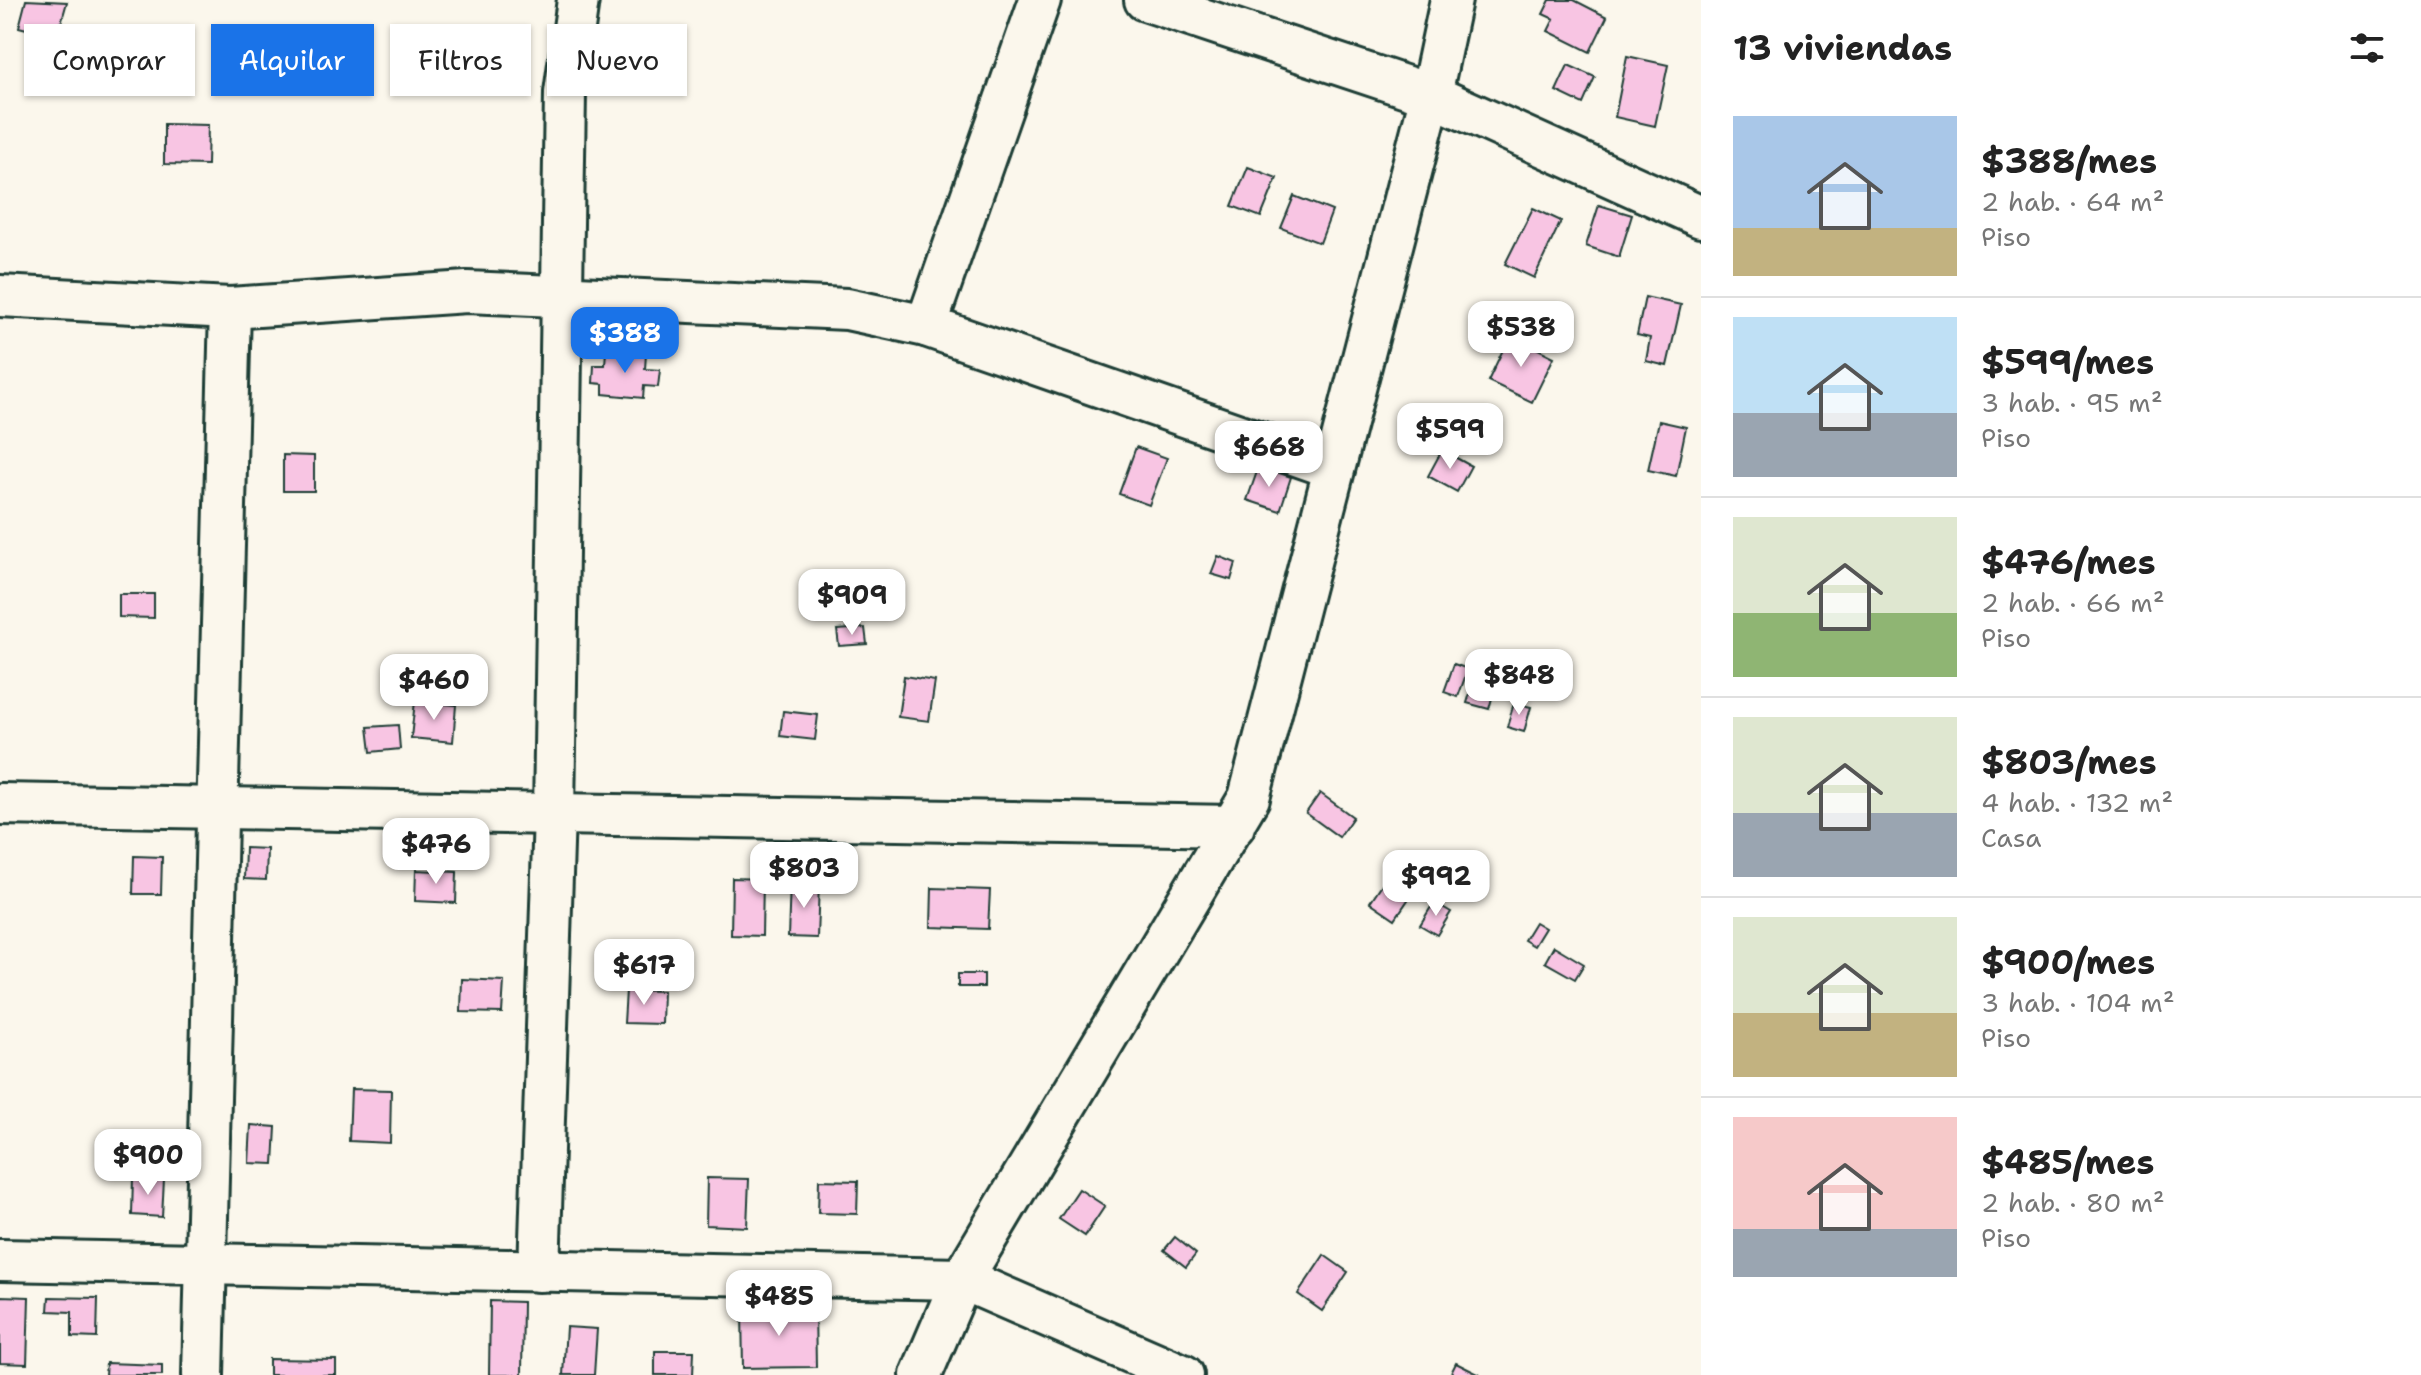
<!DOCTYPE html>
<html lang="es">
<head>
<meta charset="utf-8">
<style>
	:root { --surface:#fff; --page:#f6f6f6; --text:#222; --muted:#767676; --line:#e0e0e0; --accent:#1a73e8 }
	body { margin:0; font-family:"Shantell Sans",sans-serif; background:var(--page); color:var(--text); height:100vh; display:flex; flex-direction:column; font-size:30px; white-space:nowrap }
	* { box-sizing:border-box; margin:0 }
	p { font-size:26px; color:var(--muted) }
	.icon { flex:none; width:44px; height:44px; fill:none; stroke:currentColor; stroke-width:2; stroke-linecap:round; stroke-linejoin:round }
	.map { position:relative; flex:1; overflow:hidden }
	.panel { display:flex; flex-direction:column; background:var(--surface); width:720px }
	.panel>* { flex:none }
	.hud { position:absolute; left:24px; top:24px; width:760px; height:72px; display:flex; gap:16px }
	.price { position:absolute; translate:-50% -68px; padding:0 18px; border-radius:16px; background:#fff; color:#222; font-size:26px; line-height:52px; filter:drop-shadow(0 2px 4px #0008) }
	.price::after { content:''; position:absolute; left:50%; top:48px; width:24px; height:18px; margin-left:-12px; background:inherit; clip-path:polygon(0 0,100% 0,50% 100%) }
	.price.selected { background:var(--accent); color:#fff }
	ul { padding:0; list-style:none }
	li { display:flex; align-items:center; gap:24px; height:200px; padding:0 32px }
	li+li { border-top:2px solid var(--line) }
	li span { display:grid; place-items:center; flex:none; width:224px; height:160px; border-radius:0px; color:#555 }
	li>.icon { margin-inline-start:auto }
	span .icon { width:96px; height:96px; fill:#fffc; stroke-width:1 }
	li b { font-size:34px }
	h2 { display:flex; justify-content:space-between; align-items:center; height:96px; padding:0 32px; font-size:34px }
	.pill { padding:0 28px; border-radius:0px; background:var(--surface); box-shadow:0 2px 6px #0004; font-size:28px; line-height:72px }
	.pill.selected { background:var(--accent); color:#fff }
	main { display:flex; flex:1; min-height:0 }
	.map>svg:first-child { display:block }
	.building { fill:#f8c5e3; stroke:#1f3d34; stroke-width:2 }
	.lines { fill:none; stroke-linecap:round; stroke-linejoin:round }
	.minor-casing { stroke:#1f3d34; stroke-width:46 }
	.minor { stroke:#fbf7ec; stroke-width:40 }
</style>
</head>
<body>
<main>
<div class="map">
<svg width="1701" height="1375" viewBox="0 0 1701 1375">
	<rect width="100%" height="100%" fill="#fbf7ec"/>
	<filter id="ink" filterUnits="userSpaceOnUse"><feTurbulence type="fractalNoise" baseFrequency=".0125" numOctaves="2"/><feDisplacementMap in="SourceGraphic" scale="16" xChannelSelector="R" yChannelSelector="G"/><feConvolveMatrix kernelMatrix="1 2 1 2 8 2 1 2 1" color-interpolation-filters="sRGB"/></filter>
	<g filter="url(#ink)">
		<!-- building -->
		<g class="building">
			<polygon points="26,0 67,2 57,37 19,27"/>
			<polygon points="1550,0 1574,0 1607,17 1590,52 1548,31 1554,19 1543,14"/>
			<polygon points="1627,56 1668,65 1655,126 1615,117"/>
			<polygon points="1568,65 1595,77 1583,104 1556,91"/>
			<polygon points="164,124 208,125 207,165 164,164"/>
			<polygon points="1248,167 1277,178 1261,217 1232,206"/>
			<polygon points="1294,196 1332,211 1320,243 1281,228"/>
			<polygon points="1599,205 1632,215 1619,257 1586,246"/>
			<polygon points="1533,208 1561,221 1534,278 1505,264"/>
			<polygon points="1645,297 1681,305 1667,366 1646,361 1650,338 1637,335"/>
			<polygon points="1510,335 1554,357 1532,402 1488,381"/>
			<polygon points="606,351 646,354 645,369 660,370 658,387 644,386 643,398 603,394 603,384 593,383 594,365 605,365"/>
			<polygon points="1659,421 1686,427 1676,476 1648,470"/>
			<polygon points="1136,447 1167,458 1149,505 1119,494"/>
			<polygon points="1442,450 1471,466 1457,492 1428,476"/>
			<polygon points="283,455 314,456 314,491 283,491"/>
			<polygon points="1259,466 1291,477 1280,511 1247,500"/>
			<polygon points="1218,556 1236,563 1231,580 1211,574"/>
			<polygon points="119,594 154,594 154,618 119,617"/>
			<polygon points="865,628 867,644 839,646 837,630"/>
			<polygon points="1454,664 1468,669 1458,697 1444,692"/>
			<polygon points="1476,674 1497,680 1489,709 1467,703"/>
			<polygon points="904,676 935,681 929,721 898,717"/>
			<polygon points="415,701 456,705 453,742 411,738"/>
			<polygon points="1514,703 1531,707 1524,732 1507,727"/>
			<polygon points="783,711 818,715 815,740 780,736"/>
			<polygon points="398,725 400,749 371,752 368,727"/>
			<polygon points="1320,793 1353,817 1339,837 1306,813"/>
			<polygon points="245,848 267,849 266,880 244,879"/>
			<polygon points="134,856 162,857 161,894 133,894"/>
			<polygon points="1393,868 1418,885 1395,919 1370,902"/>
			<polygon points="416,870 457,872 456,903 415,901"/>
			<polygon points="732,878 763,879 762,936 731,935"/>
			<polygon points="790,882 819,883 817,938 788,937"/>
			<polygon points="932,888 990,890 988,929 931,927"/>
			<polygon points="1434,902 1451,912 1437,935 1420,925"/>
			<polygon points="1535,922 1545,928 1534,946 1524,940"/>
			<polygon points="1554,946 1584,964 1575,979 1545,962"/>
			<rect x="958" y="974" width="26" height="13"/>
			<polygon points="462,979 504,981 502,1013 461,1012"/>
			<polygon points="626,990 663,991 662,1024 624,1023"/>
			<polygon points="351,1089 391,1090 390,1143 349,1141"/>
			<polygon points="251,1125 276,1127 274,1164 249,1163"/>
			<polygon points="133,1177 164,1179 162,1217 132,1215"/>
			<polygon points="707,1178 749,1179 747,1227 706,1225"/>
			<polygon points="819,1180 858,1181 857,1214 818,1213"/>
			<polygon points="1079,1189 1105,1206 1085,1236 1059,1219"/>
			<polygon points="1175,1237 1196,1254 1186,1267 1164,1250"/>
			<polygon points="1324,1255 1348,1272 1322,1311 1298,1294"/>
			<polygon points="0,1296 29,1297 27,1364 0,1363"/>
			<polygon points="49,1297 98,1298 97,1338 72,1337 72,1312 48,1311"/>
			<polygon points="490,1301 523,1302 522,1375 489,1375"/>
			<polygon points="815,1309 816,1367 743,1368 742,1310"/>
			<polygon points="566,1327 597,1329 594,1375 563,1375"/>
			<polygon points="655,1351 694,1351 693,1375 655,1375"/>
			<polygon points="269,1359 336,1360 336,1375 269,1375"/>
			<polygon points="106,1363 162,1365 162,1375 105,1375"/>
			<polygon points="1456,1363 1480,1375 1450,1375"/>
		</g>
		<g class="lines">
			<!-- minor casing -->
			<g class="minor-casing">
				<g id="minor">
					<polyline points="1145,0 1431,95 1701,217"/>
					<polyline points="0,296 230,308 467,292 847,309 926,326 1334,468"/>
					<polyline points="926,326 1040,0"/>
					<polyline points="0,804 1234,826"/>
					<polyline points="0,1260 962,1279 1183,1375"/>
					<polyline points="539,1271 554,814 565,93 578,0"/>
					<polyline points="203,1375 230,308"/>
					<polyline points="921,1375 962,1279 1249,798 1431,95 1451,0"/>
				</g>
			</g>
			<!-- minor -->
			<use href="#minor" class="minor"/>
		</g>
	</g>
</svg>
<b class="price" style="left:1521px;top:369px">$538</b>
<b class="price selected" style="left:625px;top:375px">$388</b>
<b class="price" style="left:1450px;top:471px">$599</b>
<b class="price" style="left:1269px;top:489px">$668</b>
<b class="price" style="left:852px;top:637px">$909</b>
<b class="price" style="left:1519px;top:717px">$848</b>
<b class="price" style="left:434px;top:722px">$460</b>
<b class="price" style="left:436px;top:886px">$476</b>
<b class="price" style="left:804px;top:910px">$803</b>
<b class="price" style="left:1436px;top:918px">$992</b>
<b class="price" style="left:644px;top:1007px">$617</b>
<b class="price" style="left:148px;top:1197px">$900</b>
<b class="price" style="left:779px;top:1338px">$485</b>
<div class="hud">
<a class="pill">Comprar</a>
<a class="pill selected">Alquilar</a>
<a class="pill">Filtros</a>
<a class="pill">Nuevo</a>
</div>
</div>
<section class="panel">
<h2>13 viviendas<svg class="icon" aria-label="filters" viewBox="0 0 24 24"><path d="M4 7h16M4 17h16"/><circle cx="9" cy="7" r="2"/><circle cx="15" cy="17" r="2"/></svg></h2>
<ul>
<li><span style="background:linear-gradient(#a9c7e8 70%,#c2b280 0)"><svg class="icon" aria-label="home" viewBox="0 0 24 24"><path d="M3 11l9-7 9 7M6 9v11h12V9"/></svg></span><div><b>$388/mes</b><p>2 hab. · 64 m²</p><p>Piso</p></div></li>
<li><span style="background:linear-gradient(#bfe0f5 60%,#9aa5b1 0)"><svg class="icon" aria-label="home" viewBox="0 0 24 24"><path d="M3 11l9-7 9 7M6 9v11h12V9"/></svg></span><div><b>$599/mes</b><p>3 hab. · 95 m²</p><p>Piso</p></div></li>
<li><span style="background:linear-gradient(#dfe7d0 60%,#8fb573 0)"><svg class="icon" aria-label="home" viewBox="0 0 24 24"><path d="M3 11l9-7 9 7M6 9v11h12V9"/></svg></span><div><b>$476/mes</b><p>2 hab. · 66 m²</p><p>Piso</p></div></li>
<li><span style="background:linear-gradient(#dfe7d0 60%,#9aa5b1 0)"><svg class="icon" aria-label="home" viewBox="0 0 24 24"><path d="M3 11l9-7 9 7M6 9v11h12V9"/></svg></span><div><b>$803/mes</b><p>4 hab. · 132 m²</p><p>Casa</p></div></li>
<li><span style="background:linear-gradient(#dfe7d0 60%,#c2b280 0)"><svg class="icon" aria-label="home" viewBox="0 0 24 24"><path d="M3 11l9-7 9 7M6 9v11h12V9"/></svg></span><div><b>$900/mes</b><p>3 hab. · 104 m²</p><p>Piso</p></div></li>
<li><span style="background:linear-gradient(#f6c9c9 70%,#9aa5b1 0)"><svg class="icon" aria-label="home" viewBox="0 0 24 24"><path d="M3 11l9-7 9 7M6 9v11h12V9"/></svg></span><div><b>$485/mes</b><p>2 hab. · 80 m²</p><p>Piso</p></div></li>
</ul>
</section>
</main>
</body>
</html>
